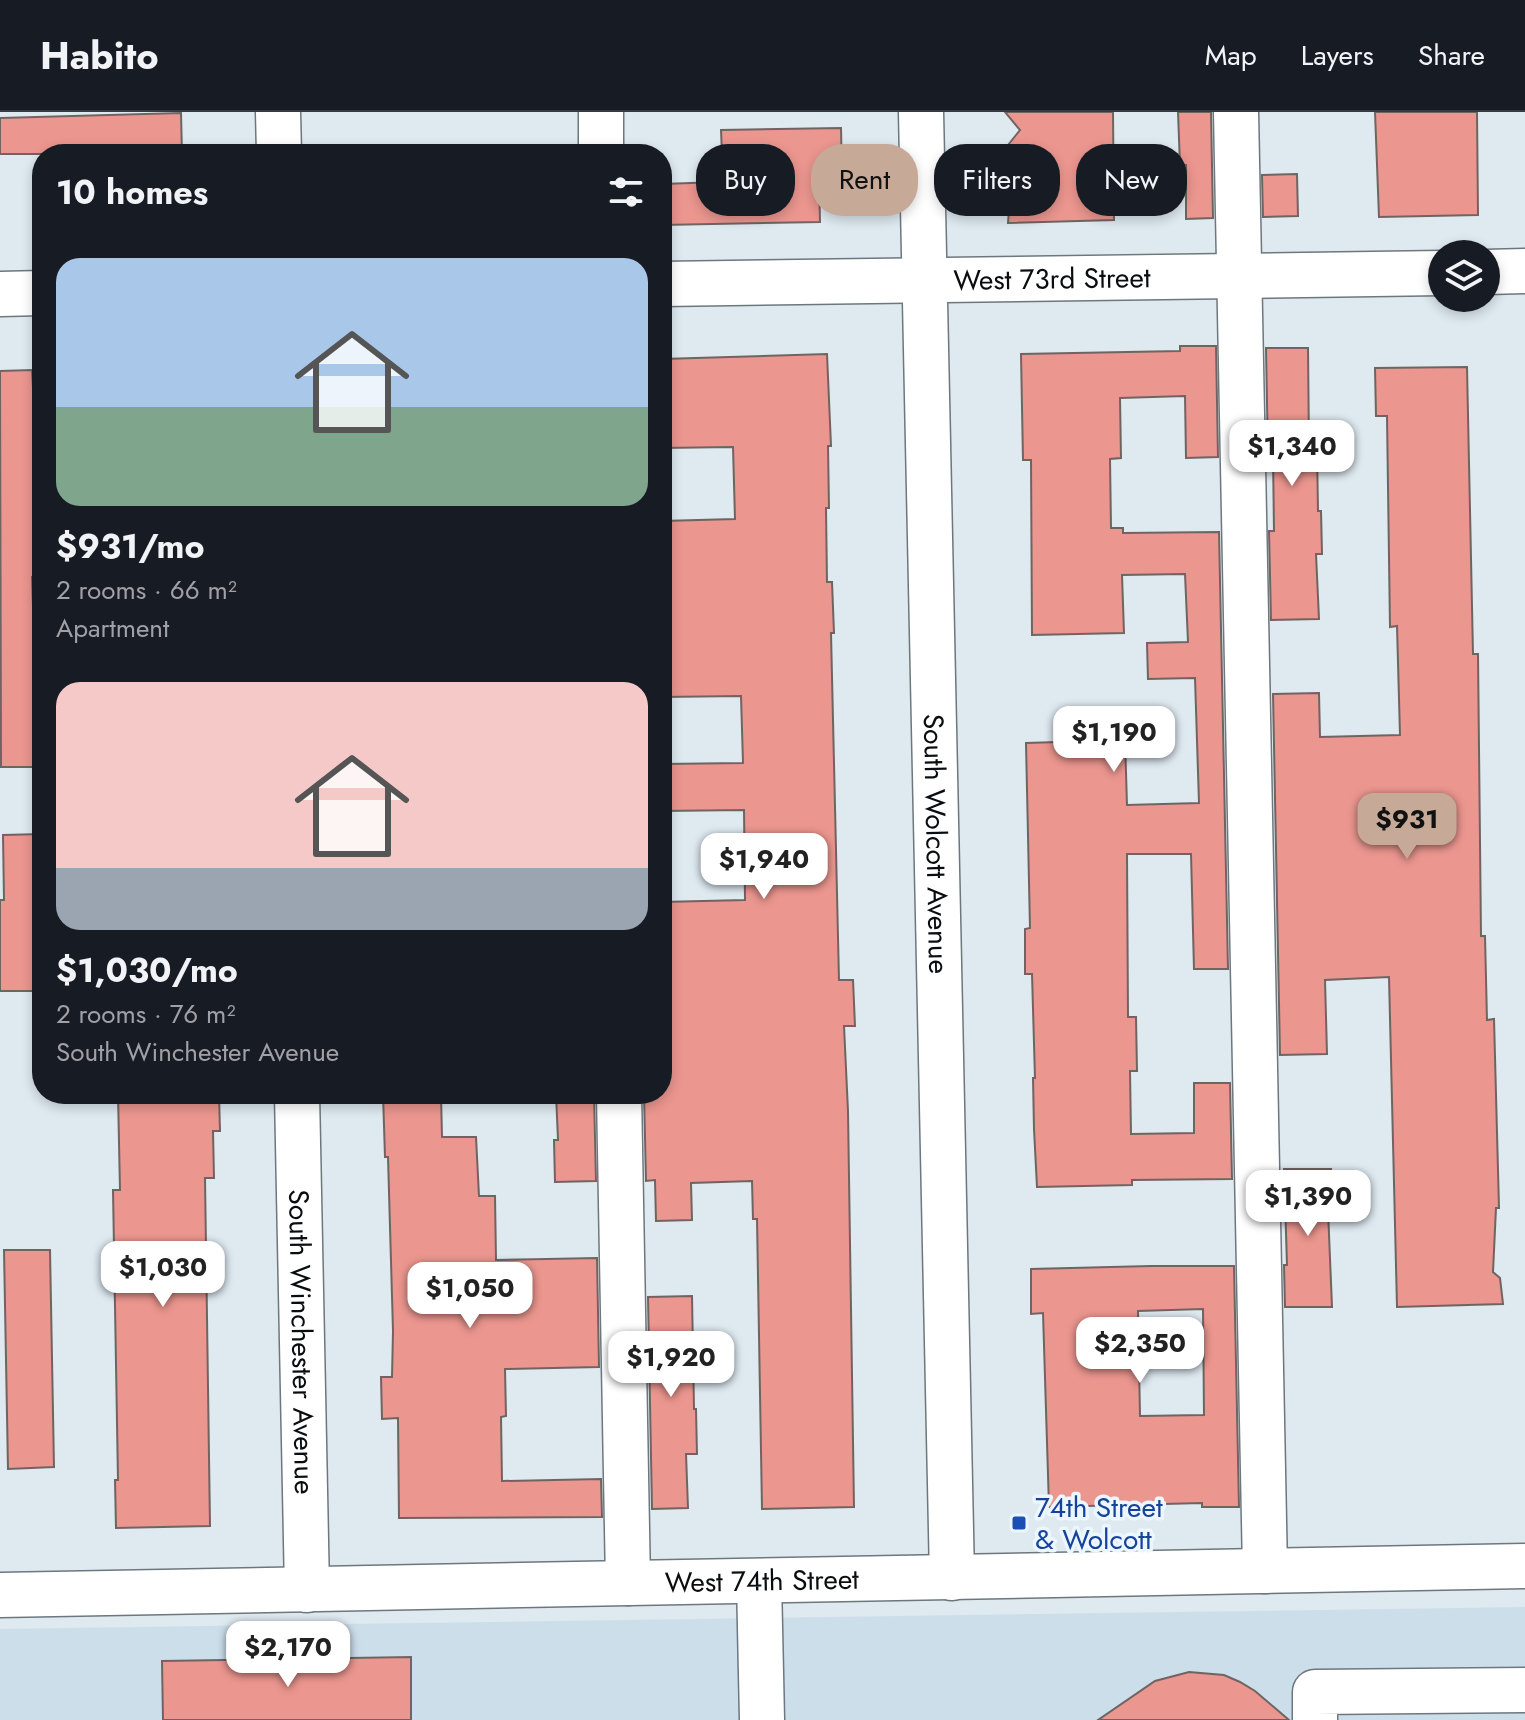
<!DOCTYPE html>
<html lang="en">
<head>
<meta charset="utf-8">
<style>
	:root { --surface:#171b24; --page:#242831; --text:#f1f3f6; --muted:#9ea1a6; --line:#363941; --accent:#c6a996 }
	body { margin:0; font-family:Jost,sans-serif; background:var(--page); color:var(--text); height:100vh; display:flex; flex-direction:column; font-size:30px; white-space:nowrap }
	* { box-sizing:border-box; margin:0 }
	p { font-size:26px; color:var(--muted) }
	.icon { flex:none; width:44px; height:44px; fill:none; stroke:currentColor; stroke-width:2; stroke-linecap:round; stroke-linejoin:round }
	.map { position:relative; flex:1; overflow:hidden }
	.side { position:absolute; left:32px; top:32px; width:640px; height:960px; display:flex; flex-direction:column; background:var(--surface); border-radius:32px; box-shadow:0 4px 12px #0003 }
	.side>* { flex:none }
	.top-card { position:absolute; left:696px; top:32px; width:708px; height:72px; display:flex; gap:16px }
	.tools { position:absolute; left:1428px; top:128px; display:grid; gap:16px }
	.tools a { display:grid; place-items:center; width:72px; height:72px; border-radius:50%; background:var(--surface); box-shadow:0 4px 12px #0003; font-size:40px }
	.price { position:absolute; translate:-50% -68px; padding:0 18px; border-radius:16px; background:#fff; color:#222; font-size:26px; line-height:52px; filter:drop-shadow(0 2px 4px #0008) }
	.price::after { content:''; position:absolute; left:50%; top:48px; width:24px; height:18px; margin-left:-12px; background:inherit; clip-path:polygon(0 0,100% 0,50% 100%) }
	.price.selected { background:var(--accent); color:#111 }
	ul { padding:0; list-style:none }
	li { display:grid; align-content:center; gap:16px; height:424px; padding:0 24px }
	li span { display:grid; place-items:center; height:248px; border-radius:24px; color:#555 }
	li>.icon { margin-inline-start:auto }
	span .icon { width:144px; height:144px; fill:#fffc; stroke-width:1 }
	li b { font-size:34px }
	h2 { display:flex; justify-content:space-between; align-items:center; height:96px; padding:0 24px; font-size:34px }
	.chip { padding:0 28px; border-radius:32px; background:var(--surface); box-shadow:0 4px 12px #0003; font-size:28px; line-height:72px }
	.chip.selected { background:var(--accent); color:#111 }
	header { display:flex; align-items:center; gap:48px; box-sizing:border-box; height:112px; padding:0 40px; background:var(--surface); border-bottom:2px solid var(--line) }
	header strong { font-size:38px }
	nav { display:flex; gap:44px; margin-inline-start:auto; font-size:28px }
	.map>svg:first-child { display:block }
	.built { fill:#cddeeb }
	.building { fill:#eb968f; stroke:#706462; stroke-width:2; fill-rule:evenodd }
	.lines { fill:none; stroke-linecap:round; stroke-linejoin:round }
	.minor-casing { stroke:#6d777e; stroke-width:47 }
	.minor { stroke:#fff; stroke-width:44 }
	.transit-dot { fill:#1a4fb4; stroke:#ebf6fe; stroke-width:3 }
	.labels { text-anchor:middle; dominant-baseline:central; stroke-width:7; stroke-linejoin:round; paint-order:stroke }
	.street-label { font-size:28px; fill:#0a0d10; stroke:#ebf6fe }
	.transit-label { font-size:28px; fill:#164399; stroke:#ebf6fe; text-anchor:start }
</style>
</head>
<body>
<header>
<strong>Habito</strong>
<nav><a>Map</a><a>Layers</a><a>Share</a></nav>
</header>
<div class="map">
<svg width="1525" height="1608" viewBox="0 0 1525 1608">
	<rect width="100%" height="100%" fill="#dee9f0"/>
	<!-- built -->
	<polygon class="built" points="1525,1495 1525,1608 0,1608 0,1517"/>
	<!-- building -->
	<g class="building">
		<polygon points="1005,0 1113,0 1114,108 1008,111 1010,84 1026,68 1008,52 1008,33 1020,18"/>
		<polygon points="1178,0 1211,0 1213,106 1186,107 1186,53 1180,53"/>
		<polygon points="1375,0 1477,0 1478,103 1379,105"/>
		<polygon points="181,1 182,42 0,42 0,6"/>
		<polygon points="841,16 842,62 819,62 820,110 662,113 662,72 720,70 723,67 721,18"/>
		<polygon points="1297,62 1298,104 1263,105 1262,63"/>
		<polygon points="1180,234 1216,234 1218,345 1186,346 1185,284 1120,286 1121,346 1110,347 1111,416 1123,416 1123,421 1219,420 1228,857 1194,857 1191,742 1127,742 1128,905 1136,905 1137,959 1130,959 1131,1022 1194,1021 1194,971 1230,971 1232,1067 1132,1068 1132,1073 1037,1075 1034,1017 1033,966 1035,966 1032,862 1025,862 1025,817 1030,816 1026,631 1125,628 1127,693 1199,691 1195,566 1148,567 1147,531 1188,530 1185,462 1122,463 1124,521 1032,523 1031,348 1023,348 1021,242 1180,239"/>
		<polygon points="1266,236 1308,236 1309,336 1317,336 1318,399 1321,399 1322,442 1316,442 1319,507 1271,508 1269,419 1274,419 1273,344 1268,344"/>
		<polygon points="827,242 831,334 828,334 829,396 826,396 827,470 832,470 834,521 831,521 839,868 853,868 855,914 844,914 848,999 854,1395 762,1397 757,1107 753,1107 752,1069 691,1071 692,1108 656,1109 655,1068 646,1069 644,982 662,982 662,790 745,788 744,698 662,699 662,652 743,651 741,584 662,585 662,409 735,407 733,335 662,336 662,247"/>
		<polygon points="1467,255 1473,542 1478,542 1481,824 1485,824 1487,908 1494,907 1499,1096 1496,1096 1493,1160 1500,1166 1503,1192 1397,1195 1389,865 1325,868 1327,942 1280,943 1273,582 1319,581 1320,625 1400,623 1397,514 1390,515 1387,304 1376,304 1375,256"/>
		<polygon points="32,258 38,366 34,366 37,465 32,465 35,553 42,553 42,655 1,655 0,259"/>
		<polygon points="42,722 42,879 0,879 0,788 4,788 3,723"/>
		<polygon points="118,982 219,982 220,1019 213,1019 214,1066 205,1066 210,1414 116,1416 115,1368 118,1368 113,1078 120,1078"/>
		<polygon points="383,982 441,982 442,1025 476,1025 479,1084 495,1084 496,1148 597,1146 599,1255 505,1257 506,1304 501,1305 502,1369 601,1367 602,1405 399,1406 398,1306 382,1307 381,1265 392,1265 393,1219 388,1045 385,1045"/>
		<polygon points="556,982 594,982 596,1069 555,1070 554,1028 558,1028"/>
		<polygon points="1284,1057 1331,1057 1332,1098 1328,1098 1332,1195 1285,1195 1284,1153 1287,1153"/>
		<polygon points="4,1138 50,1138 54,1355 8,1357"/>
		<path d="M 1151,1154 L 1234,1154 L 1239,1395 L 1202,1395 L 1202,1391 L 1049,1395 L 1043,1201 L 1031,1202 L 1031,1157 ZM 1203,1197 L 1204,1303 L 1140,1304 L 1138,1199 Z"/>
		<polygon points="692,1184 694,1297 696,1297 697,1342 686,1342 688,1396 652,1397 648,1185"/>
		<polygon points="411,1545 411,1608 163,1608 162,1549"/>
		<polygon points="1189,1560 1224,1563 1240,1570 1255,1579 1289,1608 1098,1608 1155,1569"/>
	</g>
	<g class="lines">
		<!-- minor casing -->
		<g class="minor-casing">
			<g id="minor">
				<polyline points="278,0 279,42"/>
				<polyline points="601,0 601,42"/>
				<path id="s1" d="M 921,0 L 952,1466"/>
				<polyline points="1236,0 1265,1459"/>
				<polyline points="1486,160 1525,159"/>
				<path id="s2" d="M 662,172 L 1442,161"/>
				<polyline points="0,182 42,181"/>
				<path id="s3" d="M 297,982 L 307,1478"/>
				<polyline points="619,982 628,1471"/>
				<polyline points="759,1469 762,1608"/>
				<path id="s4" d="M 0,1483 L 1525,1454"/>
				<polyline points="1315,1608 1315,1580 1525,1578"/>
			</g>
		</g>
		<!-- minor -->
		<use href="#minor" class="minor"/>
	</g>
	<!-- markers -->
	<rect class="transit-dot" x="1011" y="1403" width="16" height="16" rx="4"/>
	<g class="labels">
		<!-- street labels -->
		<g class="street-label">
			<text stroke="none"><textPath href="#s2" startOffset="390">West 73rd Street</textPath></text>
			<text stroke="none"><textPath href="#s1" startOffset="732">South Wolcott Avenue</textPath></text>
			<text stroke="none"><textPath href="#s3" startOffset="248">South Winchester Avenue</textPath></text>
			<text stroke="none"><textPath href="#s4" startOffset="762">West 74th Street</textPath></text>
		</g>
		<!-- transit labels -->
		<g class="transit-label">
			<text x="1035" y="1395">74th Street<tspan x="1035" dy="32">&amp; Wolcott</tspan></text>
		</g>
	</g>
</svg>
<div class="tools">
<a><svg class="icon" aria-label="layers" viewBox="0 0 24 24"><path d="M12 4l9 5-9 5-9-5zM3 14l9 5 9-5"/></svg></a>
</div>
<b class="price" style="left:1292px;top:376px">$1,340</b>
<b class="price" style="left:1114px;top:662px">$1,190</b>
<b class="price selected" style="left:1407px;top:749px">$931</b>
<b class="price" style="left:764px;top:789px">$1,940</b>
<b class="price" style="left:1308px;top:1126px">$1,390</b>
<b class="price" style="left:163px;top:1197px">$1,030</b>
<b class="price" style="left:470px;top:1218px">$1,050</b>
<b class="price" style="left:1140px;top:1273px">$2,350</b>
<b class="price" style="left:671px;top:1287px">$1,920</b>
<b class="price" style="left:288px;top:1577px">$2,170</b>
<div class="top-card">
<a class="chip">Buy</a>
<a class="chip selected">Rent</a>
<a class="chip">Filters</a>
<a class="chip">New</a>
</div>
<section class="side">
<h2>10 homes<svg class="icon" aria-label="filters" viewBox="0 0 24 24"><path d="M4 7h16M4 17h16"/><circle cx="9" cy="7" r="2"/><circle cx="15" cy="17" r="2"/></svg></h2>
<ul>
<li><span style="background:linear-gradient(#a9c7e8 60%,#7fa58c 0)"><svg class="icon" aria-label="home" viewBox="0 0 24 24"><path d="M3 11l9-7 9 7M6 9v11h12V9"/></svg></span><div><b>$931/mo</b><p>2 rooms · 66 m²</p><p>Apartment</p></div></li>
<li><span style="background:linear-gradient(#f6c9c9 75%,#9aa5b1 0)"><svg class="icon" aria-label="home" viewBox="0 0 24 24"><path d="M3 11l9-7 9 7M6 9v11h12V9"/></svg></span><div><b>$1,030/mo</b><p>2 rooms · 76 m²</p><p>South Winchester Avenue</p></div></li>
</ul>
</section>
</div>
</body>
</html>
